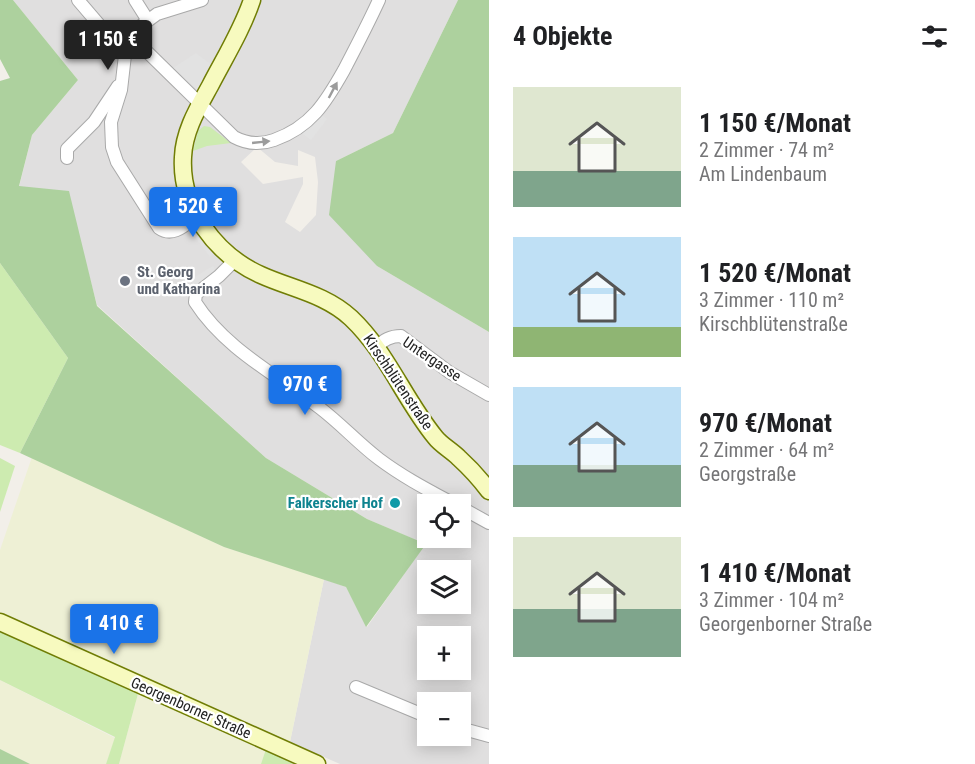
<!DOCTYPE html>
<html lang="de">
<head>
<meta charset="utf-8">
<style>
	:root { --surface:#fff; --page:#f6f6f6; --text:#202124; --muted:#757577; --accent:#1a73e8 }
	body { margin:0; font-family:"Roboto Condensed",sans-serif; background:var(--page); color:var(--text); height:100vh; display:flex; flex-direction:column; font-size:22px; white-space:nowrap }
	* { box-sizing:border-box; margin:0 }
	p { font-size:20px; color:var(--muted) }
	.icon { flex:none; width:33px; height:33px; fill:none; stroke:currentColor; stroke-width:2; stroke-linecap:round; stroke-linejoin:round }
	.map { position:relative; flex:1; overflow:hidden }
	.sheet { display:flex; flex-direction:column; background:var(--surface); width:486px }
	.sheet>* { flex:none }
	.fabs { position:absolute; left:417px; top:494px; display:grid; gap:12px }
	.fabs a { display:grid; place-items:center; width:54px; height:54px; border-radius:0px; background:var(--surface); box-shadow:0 3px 15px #0003; font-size:30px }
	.price { position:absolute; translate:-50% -51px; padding:0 14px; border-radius:6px; background:var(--accent); color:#fff; font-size:20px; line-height:39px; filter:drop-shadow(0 2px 3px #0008) }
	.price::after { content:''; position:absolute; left:50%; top:36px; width:18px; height:14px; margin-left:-9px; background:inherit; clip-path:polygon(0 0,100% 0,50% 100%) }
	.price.active { background:#222; color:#fff }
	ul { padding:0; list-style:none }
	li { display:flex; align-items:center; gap:18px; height:150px; padding:0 24px }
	li span { display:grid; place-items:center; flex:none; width:168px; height:120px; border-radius:0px; color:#555 }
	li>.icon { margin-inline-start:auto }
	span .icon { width:72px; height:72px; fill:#fffc; stroke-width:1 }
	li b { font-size:26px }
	h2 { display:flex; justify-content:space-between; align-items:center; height:72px; padding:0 24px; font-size:26px }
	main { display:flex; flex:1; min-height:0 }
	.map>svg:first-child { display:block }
	.residential { fill:#e0dfdf; fill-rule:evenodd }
	.farmland { fill:#eef0d5 }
	.grass { fill:#cdebb0 }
	.forest { fill:#add19e }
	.parking { fill:#e2e2e2 }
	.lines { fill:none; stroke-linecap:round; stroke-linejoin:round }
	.street-casing { stroke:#a9a9a9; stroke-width:14 }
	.secondary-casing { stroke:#707d05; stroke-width:19 }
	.street { stroke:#fff; stroke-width:12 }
	.secondary { stroke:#f7fabf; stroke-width:16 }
	.oneway { fill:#9c9c9c }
	.worship-dot { fill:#6b7280; stroke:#fff; stroke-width:2 }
	.culture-dot { fill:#0f9aa8; stroke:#fff; stroke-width:2 }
	.labels { text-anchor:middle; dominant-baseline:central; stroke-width:4.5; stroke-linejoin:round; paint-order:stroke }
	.worship-label { font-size:15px; font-weight:bold; fill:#5b616d; stroke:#fff; text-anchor:start }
	.street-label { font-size:15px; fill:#222; stroke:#fff }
	.culture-label { font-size:15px; font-weight:bold; fill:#0d838f; stroke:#fff; text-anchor:end }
</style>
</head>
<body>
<main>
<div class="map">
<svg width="489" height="764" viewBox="0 0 489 764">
	<rect width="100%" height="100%" fill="#f2efe9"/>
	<!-- residential -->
	<path class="residential" d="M 13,0 L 458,0 L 393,133 L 336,161 L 377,266 L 489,332 L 489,764 L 340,764 L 290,742 L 324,579 L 346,587 L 367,627 L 425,544 L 367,519 L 266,458 L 97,305 L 87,267 L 19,187 L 32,135 L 78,80 ZM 257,147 L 275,162 L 298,166 L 298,150 L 315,157 L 318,182 L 316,215 L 300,232 L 285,222 L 303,184 L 303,177 L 263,184 L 241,162 ZM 428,504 L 460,504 L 460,537 L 428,537 ZM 428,570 L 460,570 L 460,603 L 428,603 ZM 428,636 L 460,636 L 460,669 L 428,669 ZM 428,702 L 460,702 L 460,735 L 428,735 Z"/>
	<!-- farmland -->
	<g class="farmland">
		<polygon points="32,457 224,547 324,579 290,742 0,613 0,550"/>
		<polygon points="0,680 115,738 106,764 30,764 0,749"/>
		<polygon points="139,690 267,746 261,764 119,764"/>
	</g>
	<!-- grass -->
	<g class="grass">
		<polygon points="204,126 210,127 231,143 207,146 193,151 198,131"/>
		<polygon points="0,263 68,358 20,453 0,445"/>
		<polygon points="0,458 15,466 0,512"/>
		<polygon points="0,626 139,690 119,764 106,764 115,737 0,680"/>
		<polygon points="267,746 309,764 261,764"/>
	</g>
	<!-- forest -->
	<g class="forest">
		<polygon points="0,0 13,0 78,80 32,135 19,186 69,191 97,306 266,458 367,519 426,544 366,627 346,587 224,547 20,453 68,358 0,263 0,81 10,78 0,59"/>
		<polygon points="458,0 489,0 489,332 377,266 329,215 336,161 393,133"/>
		<polygon points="0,749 30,764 0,764"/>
	</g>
	<!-- parking -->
	<g class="parking">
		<polygon points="196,53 213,66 197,90 173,68"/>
		<polygon points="318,112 327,119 311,140 296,129"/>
		<polygon points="199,220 222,248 210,257 188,228"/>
		<polygon points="213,266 219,276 199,291 190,280"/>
	</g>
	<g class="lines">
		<!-- street casing -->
		<g class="street-casing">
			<g id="street">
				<polyline points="78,0 125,55"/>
				<polyline points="135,0 147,19"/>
				<path d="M 134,39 L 234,137 C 247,144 260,145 274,140 C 311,127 326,102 344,70 C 356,47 368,24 379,0"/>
				<polyline points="67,158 67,149 94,122 118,86"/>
				<path d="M 197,216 C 185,225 173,238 159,228 L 117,162 L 112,147 L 111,122 L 121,90 L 125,55 L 142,25 L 157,14 L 202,0"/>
				<path d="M 235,260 L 219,276 L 196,294 L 195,302 C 225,349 277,375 320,408 C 341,424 359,444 379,459 C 403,477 428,490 454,504"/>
				<path d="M 376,347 C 384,340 390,336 401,336 L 449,372 L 489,395"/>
				<polyline points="460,507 489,523"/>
				<polyline points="356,687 428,717"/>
				<polyline points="460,728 489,736"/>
			</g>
		</g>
		<!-- secondary casing -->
		<g class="secondary-casing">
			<g id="secondary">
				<path d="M 252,0 C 242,30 225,57 210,86 C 198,108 184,131 183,157 C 180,208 216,255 261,275 C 292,289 325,294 351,318 C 387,352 404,399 435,437 C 441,445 451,450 459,458 C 470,468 480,479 489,491"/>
				<polyline points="0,622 317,764"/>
			</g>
		</g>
		<!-- street -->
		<use href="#street" class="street"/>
		<!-- secondary -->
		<use href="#secondary" class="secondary"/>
	</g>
	<!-- one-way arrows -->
	<defs><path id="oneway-solid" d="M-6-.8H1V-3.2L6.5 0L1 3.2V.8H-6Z" transform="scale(1.5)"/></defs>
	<g class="oneway">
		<use href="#oneway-solid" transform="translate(333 90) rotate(-62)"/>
		<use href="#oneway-solid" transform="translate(261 142) rotate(-6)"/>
	</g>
	<!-- markers -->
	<circle class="worship-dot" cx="125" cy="281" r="6"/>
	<circle class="culture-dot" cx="395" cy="503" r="6"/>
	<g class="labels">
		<!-- worship labels -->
		<g class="worship-label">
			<text x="137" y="272">St. Georg<tspan x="137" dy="17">und Katharina</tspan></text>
		</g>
		<!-- street labels -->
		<g class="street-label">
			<text transform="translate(432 359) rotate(34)">Untergasse</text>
			<text transform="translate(398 382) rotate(56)">Kirschblütenstraße</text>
			<text transform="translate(191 708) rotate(24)">Georgenborner Straße</text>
		</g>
		<!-- culture labels -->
		<g class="culture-label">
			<text x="383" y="503">Falkerscher Hof</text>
		</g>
	</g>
</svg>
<div class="fabs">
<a><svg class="icon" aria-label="locate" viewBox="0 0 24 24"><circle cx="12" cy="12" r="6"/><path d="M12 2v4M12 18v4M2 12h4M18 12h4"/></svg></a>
<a><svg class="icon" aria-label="layers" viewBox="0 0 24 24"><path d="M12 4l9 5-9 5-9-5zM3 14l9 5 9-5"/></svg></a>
<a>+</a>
<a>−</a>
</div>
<b class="price active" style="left:108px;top:71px">1 150 €</b>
<b class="price" style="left:193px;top:238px">1 520 €</b>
<b class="price" style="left:305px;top:416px">970 €</b>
<b class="price" style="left:114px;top:655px">1 410 €</b>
</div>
<section class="sheet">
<h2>4 Objekte<svg class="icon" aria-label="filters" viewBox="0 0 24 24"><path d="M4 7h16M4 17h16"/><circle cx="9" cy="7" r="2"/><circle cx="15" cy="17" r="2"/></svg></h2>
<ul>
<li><span style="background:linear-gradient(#dfe7d0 70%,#7fa58c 0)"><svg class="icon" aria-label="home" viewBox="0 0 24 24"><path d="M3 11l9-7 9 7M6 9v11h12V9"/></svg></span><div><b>1 150 €/Monat</b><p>2 Zimmer · 74 m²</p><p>Am Lindenbaum</p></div></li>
<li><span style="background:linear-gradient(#bfe0f5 75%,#8fb573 0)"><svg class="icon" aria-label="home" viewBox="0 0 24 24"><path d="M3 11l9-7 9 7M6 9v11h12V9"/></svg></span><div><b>1 520 €/Monat</b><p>3 Zimmer · 110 m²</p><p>Kirschblütenstraße</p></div></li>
<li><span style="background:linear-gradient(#bfe0f5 65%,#7fa58c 0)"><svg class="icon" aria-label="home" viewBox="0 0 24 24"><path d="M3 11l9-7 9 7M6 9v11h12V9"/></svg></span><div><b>970 €/Monat</b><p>2 Zimmer · 64 m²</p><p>Georgstraße</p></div></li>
<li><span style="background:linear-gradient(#dfe7d0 60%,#7fa58c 0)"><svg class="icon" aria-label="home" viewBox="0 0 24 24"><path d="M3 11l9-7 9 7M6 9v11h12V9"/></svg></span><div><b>1 410 €/Monat</b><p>3 Zimmer · 104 m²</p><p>Georgenborner Straße</p></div></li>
</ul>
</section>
</main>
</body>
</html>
